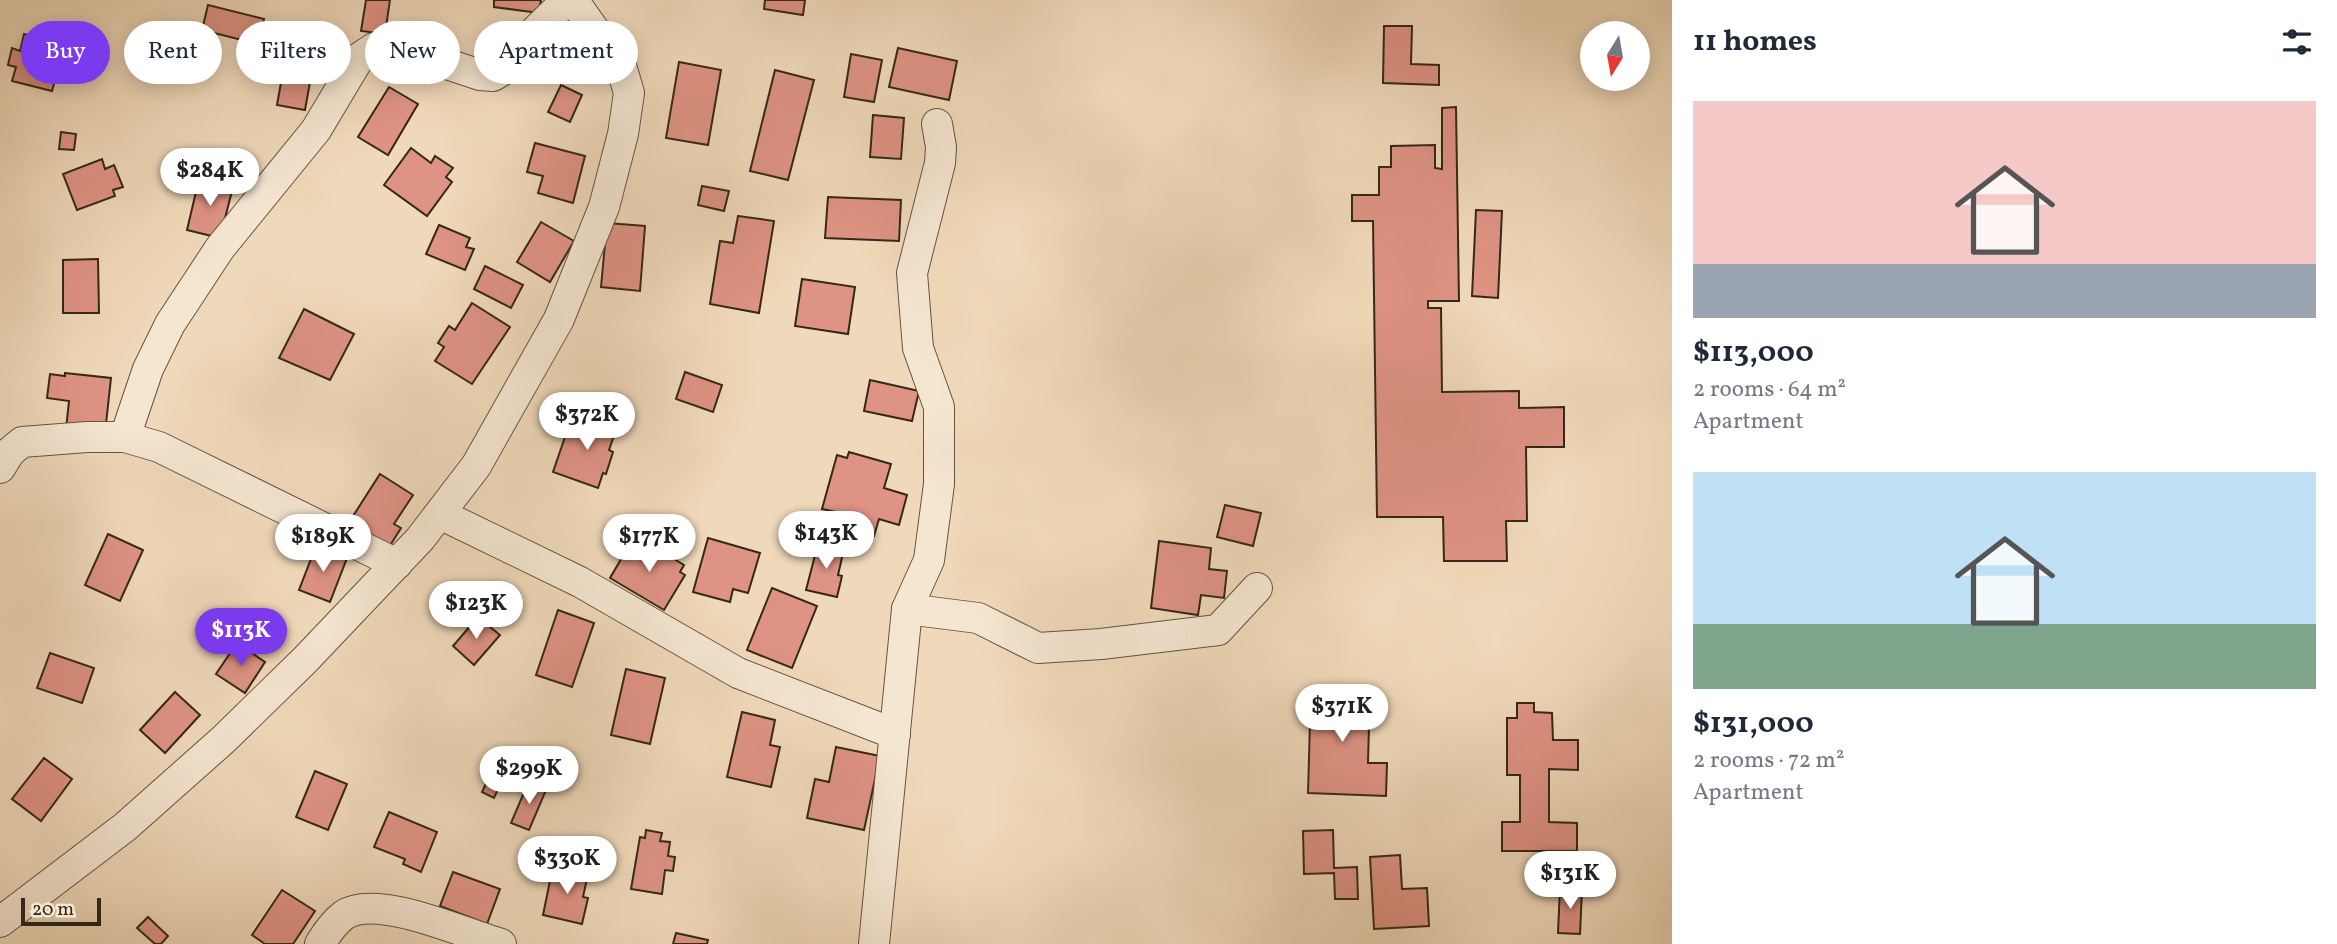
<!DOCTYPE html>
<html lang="en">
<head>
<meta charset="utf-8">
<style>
	:root { --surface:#fff; --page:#f2f2f3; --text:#1f2937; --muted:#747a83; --accent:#7c3aed }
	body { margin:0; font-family:Vollkorn,serif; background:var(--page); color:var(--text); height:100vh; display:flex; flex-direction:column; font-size:26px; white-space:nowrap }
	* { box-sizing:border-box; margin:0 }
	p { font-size:23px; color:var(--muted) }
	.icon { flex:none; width:38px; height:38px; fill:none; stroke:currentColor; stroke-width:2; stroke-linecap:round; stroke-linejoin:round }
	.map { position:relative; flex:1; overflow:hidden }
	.panel { display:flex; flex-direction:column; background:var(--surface); width:665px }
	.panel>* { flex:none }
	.top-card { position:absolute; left:21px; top:21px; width:665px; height:63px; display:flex; gap:14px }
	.needle { width:46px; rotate:191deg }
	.controls { position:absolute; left:1580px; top:21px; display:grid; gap:14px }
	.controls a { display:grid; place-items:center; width:70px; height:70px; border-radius:50%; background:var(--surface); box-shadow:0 4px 18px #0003; font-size:35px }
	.scale { position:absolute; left:21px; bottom:18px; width:80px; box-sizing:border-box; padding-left:7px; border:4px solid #342819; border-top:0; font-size:19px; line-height:24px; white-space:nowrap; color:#342819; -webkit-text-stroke:5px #f5e6d2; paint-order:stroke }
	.price { position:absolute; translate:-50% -60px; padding:0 16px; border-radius:24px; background:#fff; color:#222; font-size:23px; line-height:46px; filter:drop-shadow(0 2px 4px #0008) }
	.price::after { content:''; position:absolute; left:50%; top:42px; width:21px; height:16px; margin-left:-10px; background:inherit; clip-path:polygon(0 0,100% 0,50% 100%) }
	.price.on { background:var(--accent); color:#fff }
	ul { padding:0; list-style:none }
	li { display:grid; align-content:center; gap:14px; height:371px; padding:0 21px }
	li span { display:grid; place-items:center; height:217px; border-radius:0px; color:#555 }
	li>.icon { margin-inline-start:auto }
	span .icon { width:126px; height:126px; fill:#fffc; stroke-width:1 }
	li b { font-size:30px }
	h2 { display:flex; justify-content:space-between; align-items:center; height:84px; padding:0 21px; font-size:30px }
	.chip { padding:0 24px; border-radius:32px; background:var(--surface); box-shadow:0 4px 18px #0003; font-size:24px; line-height:63px }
	.chip.on { background:var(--accent); color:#fff }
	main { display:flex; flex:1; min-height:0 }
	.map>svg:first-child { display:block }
	.building { fill:#df9384; stroke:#342819; stroke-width:2 }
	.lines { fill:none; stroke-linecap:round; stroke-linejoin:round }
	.street-casing { stroke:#635441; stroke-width:32 }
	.street { stroke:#f5e6d2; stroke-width:30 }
</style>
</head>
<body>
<main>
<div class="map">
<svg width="1672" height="944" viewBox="0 0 1672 944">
	<rect width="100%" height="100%" fill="#f0d9ba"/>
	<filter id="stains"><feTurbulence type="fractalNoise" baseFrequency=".00286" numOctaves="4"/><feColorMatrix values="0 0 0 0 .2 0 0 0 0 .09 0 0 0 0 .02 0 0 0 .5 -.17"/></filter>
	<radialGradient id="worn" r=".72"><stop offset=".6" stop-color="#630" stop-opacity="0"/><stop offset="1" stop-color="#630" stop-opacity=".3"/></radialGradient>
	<!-- building -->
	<g class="building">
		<polygon points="366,0 390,0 385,34 361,31"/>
		<polygon points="494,0 541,0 539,13 494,7"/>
		<polygon points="765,0 805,0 803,15 764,9"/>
		<polygon points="208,5 264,19 258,44 202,30"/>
		<polygon points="1384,26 1412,26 1411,64 1439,65 1439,85 1383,83"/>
		<polygon points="24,34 59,43 53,64 59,65 52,91 12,81 16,67 8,65 12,48 20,51"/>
		<polygon points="898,48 957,61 949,100 889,87"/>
		<polygon points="851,54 882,60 874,102 844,97"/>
		<polygon points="679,62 721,70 708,145 666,138"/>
		<polygon points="775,70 814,80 788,180 750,171"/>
		<polygon points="282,77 310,82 305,110 277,105"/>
		<polygon points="561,85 582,95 570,122 548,112"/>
		<polygon points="389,87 418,104 388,155 358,137"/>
		<polygon points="1456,107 1459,301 1428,301 1428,308 1441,308 1442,392 1519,391 1519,408 1564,407 1564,447 1526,447 1527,521 1506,521 1507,561 1444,561 1443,517 1377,517 1373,221 1352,221 1352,195 1379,195 1379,167 1391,167 1391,146 1435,145 1435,168 1442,169 1442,108"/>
		<polygon points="873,115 904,118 901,159 870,157"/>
		<polygon points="61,132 76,134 74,150 59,149"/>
		<polygon points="535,143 585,156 573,203 538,193 543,176 527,172"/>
		<polygon points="411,148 431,163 435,156 453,168 446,177 452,182 427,216 384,185"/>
		<polygon points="102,159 105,169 114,165 123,187 113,190 115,196 77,210 63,174"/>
		<polygon points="199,179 233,187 220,238 187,230"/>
		<polygon points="702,186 729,191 724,211 698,205"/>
		<polygon points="828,197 901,200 899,241 825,238"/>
		<polygon points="1476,210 1502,211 1498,298 1472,296"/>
		<polygon points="738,216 774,221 759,313 710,304 720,241 733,243"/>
		<polygon points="541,222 574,241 550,282 517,262"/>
		<polygon points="607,223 645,226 640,291 601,287"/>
		<polygon points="439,225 470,238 466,247 474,249 465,270 426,254"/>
		<polygon points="98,259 99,313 63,313 63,260"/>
		<polygon points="485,266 523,285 511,308 474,289"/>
		<polygon points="802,279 855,287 848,334 795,326"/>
		<polygon points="472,303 510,327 472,384 435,361 444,347 438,343 449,326 455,330"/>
		<polygon points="304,309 354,334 330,380 279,358"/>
		<polygon points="685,372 722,385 713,412 676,399"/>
		<polygon points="65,373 111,378 105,433 66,429 69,401 47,398 50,374 65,376"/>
		<polygon points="870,380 919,391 912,421 864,411"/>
		<polygon points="581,414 617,427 609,450 613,452 606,474 603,473 598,488 553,472 567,431 575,434"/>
		<polygon points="849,452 891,464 884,488 907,495 899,525 879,519 874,536 832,524 836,512 822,509 837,455 847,458"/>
		<polygon points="380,474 413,495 394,524 401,528 386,552 346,527"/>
		<polygon points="1225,505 1261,513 1253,546 1217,537"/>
		<polygon points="108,534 143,550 120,601 85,585"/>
		<polygon points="708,538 760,553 748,593 733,589 730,602 693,592"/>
		<polygon points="641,539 684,565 680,572 685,575 664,610 610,578 630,544 636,548"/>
		<polygon points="1159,541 1211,548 1209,569 1227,571 1224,598 1201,595 1198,615 1151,608"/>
		<polygon points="818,544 844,549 838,575 842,576 837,597 806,590"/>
		<polygon points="316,546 347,558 330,602 299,590"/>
		<polygon points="772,588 817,606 792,668 747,650"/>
		<polygon points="558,610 594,623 572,687 536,675"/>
		<polygon points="478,617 500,635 474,665 453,646"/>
		<polygon points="237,643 265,662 245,693 216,674"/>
		<polygon points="50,653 94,668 82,703 37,688"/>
		<polygon points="626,669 665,678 650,744 611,735"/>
		<polygon points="1311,687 1370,688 1368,763 1387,763 1386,796 1308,793"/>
		<polygon points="175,692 200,715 165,753 140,730"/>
		<polygon points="1517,703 1534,703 1534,712 1552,713 1553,740 1578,740 1578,770 1549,769 1549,822 1577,823 1577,851 1502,851 1502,822 1520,822 1520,775 1507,775 1507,718 1517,718"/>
		<polygon points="742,712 775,720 770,745 780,747 771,787 727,777"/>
		<polygon points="836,747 880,756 864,830 807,818 815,779 829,782"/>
		<polygon points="44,758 72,779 41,821 12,799"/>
		<polygon points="494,766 506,772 494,798 482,792"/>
		<polygon points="315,771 347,784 328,830 296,817"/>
		<polygon points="528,783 546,790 529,830 511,823"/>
		<polygon points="389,812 437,832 421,872 403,864 405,859 374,847"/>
		<polygon points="646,830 662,833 660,841 670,842 668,856 675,857 673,871 665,870 662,894 631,889 640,837 645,838"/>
		<polygon points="1333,830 1334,868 1357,867 1358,899 1335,899 1334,873 1304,874 1303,831"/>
		<polygon points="1400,855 1402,889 1427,888 1429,926 1374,929 1370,857"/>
		<polygon points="553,866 588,874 583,897 588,898 582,924 543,915"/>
		<polygon points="453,872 500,889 487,924 440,906"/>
		<polygon points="1560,888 1582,889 1580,934 1558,933"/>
		<polygon points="282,890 315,911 293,944 265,944 252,935"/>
		<polygon points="148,917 168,936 161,944 155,944 137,928"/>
		<polygon points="676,933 708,940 707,944 673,944"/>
	</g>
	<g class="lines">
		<!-- street casing -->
		<g class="street-casing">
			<g id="street">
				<polyline points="125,437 148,369 170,324 220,248 316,130 359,58 374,48 390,45 480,75 493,76 503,70 529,37 567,0"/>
				<polyline points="0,468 10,452 22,442 87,437 125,437 159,447 397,564"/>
				<polyline points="440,514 580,582 738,673 895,734"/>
				<polyline points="907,609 978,618 1038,648 1101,644 1218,630 1257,588"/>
				<polyline points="0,922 125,827 223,740 305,660 420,539 476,466 559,319 604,207 623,134 629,93 622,69 573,0"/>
				<path d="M 320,944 C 326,934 335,922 344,915 C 377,893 465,934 501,944"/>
				<polyline points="874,944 907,609 929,560 939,484 939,407 918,348 912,273 940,163 941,147 937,124"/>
			</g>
		</g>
		<!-- street -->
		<use href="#street" class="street"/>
	</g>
	<rect width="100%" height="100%" filter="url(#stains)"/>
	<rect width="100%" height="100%" fill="url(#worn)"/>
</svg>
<div class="controls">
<a><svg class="needle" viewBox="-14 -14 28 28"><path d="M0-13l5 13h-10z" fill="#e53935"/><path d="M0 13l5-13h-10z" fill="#747a83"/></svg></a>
</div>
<div class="scale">20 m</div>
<b class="price" style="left:210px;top:208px">$284K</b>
<b class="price" style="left:587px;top:452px">$372K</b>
<b class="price" style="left:826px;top:571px">$143K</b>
<b class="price" style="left:323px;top:574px">$189K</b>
<b class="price" style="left:649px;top:574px">$177K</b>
<b class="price" style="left:476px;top:641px">$123K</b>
<b class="price on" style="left:241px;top:668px">$113K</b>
<b class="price" style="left:1342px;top:744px">$371K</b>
<b class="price" style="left:529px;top:806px">$299K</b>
<b class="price" style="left:567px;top:896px">$330K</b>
<b class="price" style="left:1570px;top:911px">$131K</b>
<div class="top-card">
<a class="chip on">Buy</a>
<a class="chip">Rent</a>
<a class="chip">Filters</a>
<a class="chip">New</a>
<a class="chip">Apartment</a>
</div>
</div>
<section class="panel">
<h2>11 homes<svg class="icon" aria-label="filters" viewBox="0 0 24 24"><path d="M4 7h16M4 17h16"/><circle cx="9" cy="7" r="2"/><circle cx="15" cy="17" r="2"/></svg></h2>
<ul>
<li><span style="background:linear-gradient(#f6c9c9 75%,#9aa5b1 0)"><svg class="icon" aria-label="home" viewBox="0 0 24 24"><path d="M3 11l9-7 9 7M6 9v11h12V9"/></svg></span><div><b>$113,000</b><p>2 rooms · 64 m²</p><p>Apartment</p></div></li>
<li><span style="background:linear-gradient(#bfe0f5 70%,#7fa58c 0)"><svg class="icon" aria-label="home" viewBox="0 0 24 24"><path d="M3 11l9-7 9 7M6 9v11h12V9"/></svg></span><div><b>$131,000</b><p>2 rooms · 72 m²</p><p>Apartment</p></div></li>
</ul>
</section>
</main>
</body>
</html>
